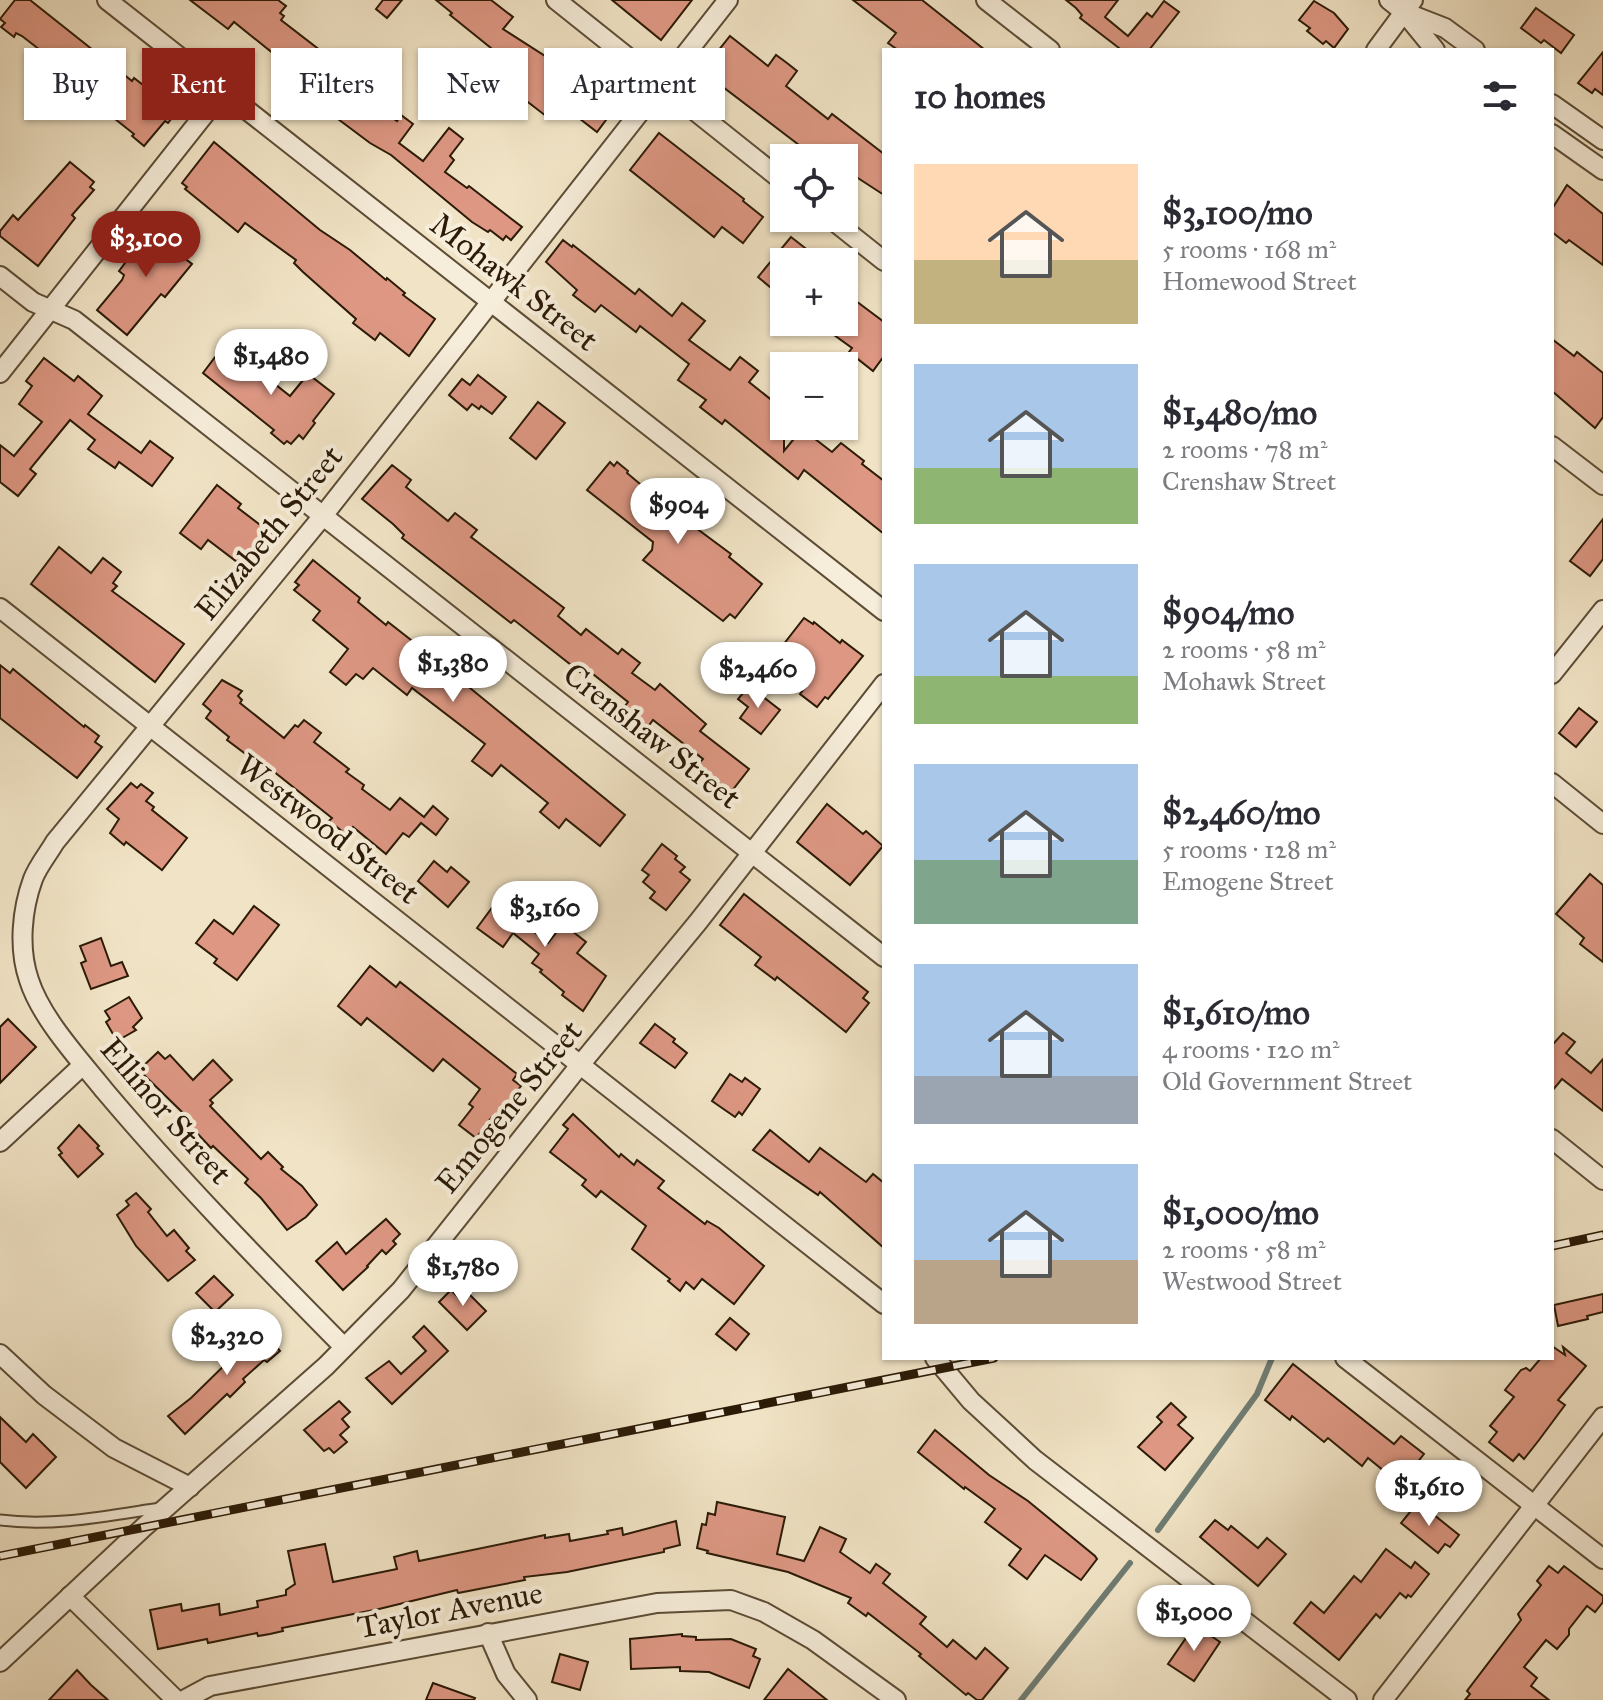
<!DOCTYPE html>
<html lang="en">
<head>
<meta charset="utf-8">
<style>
	:root { --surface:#fff; --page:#f7f7f7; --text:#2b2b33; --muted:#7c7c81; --accent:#8f2418 }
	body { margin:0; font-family:"IM FELL Great Primer",serif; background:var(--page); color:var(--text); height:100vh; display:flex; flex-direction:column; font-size:30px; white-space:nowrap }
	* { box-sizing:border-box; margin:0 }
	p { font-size:26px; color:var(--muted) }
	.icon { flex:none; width:44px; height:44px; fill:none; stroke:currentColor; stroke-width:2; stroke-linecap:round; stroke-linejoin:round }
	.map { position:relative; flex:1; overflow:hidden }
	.details { position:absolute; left:882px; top:48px; width:672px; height:1312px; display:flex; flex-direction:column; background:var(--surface); border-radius:0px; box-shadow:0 2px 6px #0004 }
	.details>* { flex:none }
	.hud { position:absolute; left:24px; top:48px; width:738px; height:72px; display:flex; gap:16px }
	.fabs { position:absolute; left:770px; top:144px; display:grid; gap:16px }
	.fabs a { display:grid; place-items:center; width:88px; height:88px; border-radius:0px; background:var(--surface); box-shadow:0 2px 6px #0004; font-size:40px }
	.price { position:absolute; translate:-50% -68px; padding:0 18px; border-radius:28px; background:#fff; color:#222; font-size:26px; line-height:52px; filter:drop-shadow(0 2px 4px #0008) }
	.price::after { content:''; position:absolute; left:50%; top:48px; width:24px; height:18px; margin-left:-12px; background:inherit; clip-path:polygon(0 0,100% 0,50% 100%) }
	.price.active { background:var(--accent); color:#fff }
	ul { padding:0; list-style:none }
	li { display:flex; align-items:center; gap:24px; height:200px; padding:0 32px }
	li span { display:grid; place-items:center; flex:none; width:224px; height:160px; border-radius:0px; color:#555 }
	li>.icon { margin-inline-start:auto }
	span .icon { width:96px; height:96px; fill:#fffc; stroke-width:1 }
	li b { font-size:34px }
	h2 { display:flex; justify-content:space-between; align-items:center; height:96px; padding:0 32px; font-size:34px }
	.chip { padding:0 28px; border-radius:0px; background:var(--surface); box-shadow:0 2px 6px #0004; font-size:28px; line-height:72px }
	.chip.active { background:var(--accent); color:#fff }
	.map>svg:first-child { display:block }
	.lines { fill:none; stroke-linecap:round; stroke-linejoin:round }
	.stream { stroke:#6f7c73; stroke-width:6 }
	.building { fill:#dd9783; stroke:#2b1a06; stroke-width:2 }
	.service-casing { stroke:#5c4c36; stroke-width:13 }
	.minor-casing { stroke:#5c4c36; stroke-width:22 }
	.service { stroke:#f6edda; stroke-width:9 }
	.minor { stroke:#f6edda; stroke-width:18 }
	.rail-casing { stroke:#2b1a06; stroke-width:9 }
	.rail { stroke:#f6edda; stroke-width:6; stroke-dasharray:18; stroke-linecap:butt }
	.labels { text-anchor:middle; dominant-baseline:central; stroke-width:8; stroke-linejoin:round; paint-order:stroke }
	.street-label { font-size:32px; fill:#2b1a06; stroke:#f6edda }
</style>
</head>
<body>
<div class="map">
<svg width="1603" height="1700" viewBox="0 0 1603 1700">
	<rect width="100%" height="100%" fill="#f1e4c6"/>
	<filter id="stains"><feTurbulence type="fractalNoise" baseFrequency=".0025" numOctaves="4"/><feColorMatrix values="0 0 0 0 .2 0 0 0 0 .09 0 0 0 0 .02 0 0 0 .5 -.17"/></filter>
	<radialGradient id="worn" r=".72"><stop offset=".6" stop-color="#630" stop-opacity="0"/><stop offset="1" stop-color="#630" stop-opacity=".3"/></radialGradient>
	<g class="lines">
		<!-- stream -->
		<g class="stream">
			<polyline points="1158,1530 1257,1394 1272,1358"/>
			<polyline points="1021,1700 1130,1563"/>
		</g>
	</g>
	<!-- building -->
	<g class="building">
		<polygon points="15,0 30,0 132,81 134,78 160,98 162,95 179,109 168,123 165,121 144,146 132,136 134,134 62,77 67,71 22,36 16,33 14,37 1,27 5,23 0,19"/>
		<polygon points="190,0 278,0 286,6 280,13 284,16 281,20 321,51 312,62 397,121 401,115 413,124 399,143 423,161 449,128 463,139 450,156 454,160 445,172 467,188 469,186 522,227 511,240 506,236 503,240 490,230 488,232 472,222 391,155 370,143 326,110 322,105 324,102 274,66 280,59 234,22 228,29"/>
		<polygon points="383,0 402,0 387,18 376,9"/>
		<polygon points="436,0 491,0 513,17 503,29 570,72 576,78 573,82 612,112 597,132 558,102 546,116 516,93 512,98 491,81 507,61 450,15 452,13"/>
		<polygon points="612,0 692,0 661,40"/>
		<polygon points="853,0 922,0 985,50 898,50 888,43 896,33"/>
		<polygon points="1066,0 1118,0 1105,17 1128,36 1147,13 1152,17 1164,1 1179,12 1149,50 1117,50 1119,48 1080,18 1082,15 1076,8"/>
		<polygon points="1314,1 1334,13 1348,29 1334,48 1326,41 1323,44 1307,31 1310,28 1299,20"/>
		<polygon points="1536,8 1574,35 1561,53 1544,40 1541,43 1521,28"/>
		<polygon points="730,36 768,66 776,55 787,63 797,71 786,86 828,119 832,114 884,154 884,195 844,169 844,158 816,158 702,71"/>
		<polygon points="1603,52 1603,95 1595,89 1592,93 1578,83"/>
		<polygon points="659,133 744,199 743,201 763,217 743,243 722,227 714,237 630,170"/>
		<polygon points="214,142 320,230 350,250 386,280 387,278 405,293 403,295 435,319 409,356 380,333 375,340 353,323 356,319 303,272 294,263 296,260 245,223 238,232 185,189 187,187 182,183"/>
		<polygon points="70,162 94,182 90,187 94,190 72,215 75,218 38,266 0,236 0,231 13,215 18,220"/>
		<polygon points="1567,185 1603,214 1603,265 1569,240 1566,243 1552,232 1552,209"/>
		<polygon points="164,224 188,242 179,254 192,264 165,297 161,294 127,335 97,310 122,280 124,275 119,271 128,259 137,248 142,252"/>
		<polygon points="791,237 823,262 784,262 784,282 776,292 758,277"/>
		<polygon points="563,240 572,247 573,245 635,294 639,289 672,316 682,303 705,321 689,340 730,370 740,357 758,371 749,382 784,410 784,451 802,429 832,452 841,443 864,461 862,464 884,481 884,534 804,470 798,479 725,420 722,424 700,407 706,400 678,380 689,364 640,326 636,332 601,305 595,312 573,295 577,290 546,262"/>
		<polygon points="844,292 884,322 884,356 873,371 849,352 852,348 816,322 844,322"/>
		<polygon points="1552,339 1574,356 1577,352 1603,373 1603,417 1595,428 1552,391"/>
		<polygon points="222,348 258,377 261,373 290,396 308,374 334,394 313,421 315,423 303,439 299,435 291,444 287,441 284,444 271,433 274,430 203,373"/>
		<polygon points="44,358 74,381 78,376 102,396 88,414 141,453 150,441 173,458 152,486 119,462 115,468 88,449 95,440 70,420 30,469 36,474 18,496 0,482 0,445 14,456 42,422 19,404 32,386 26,381"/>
		<polygon points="478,375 506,397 492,414 481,406 479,409 472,404 467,410 449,395 462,379 470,385"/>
		<polygon points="538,402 565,423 536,459 510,438"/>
		<polygon points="610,462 614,466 617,462 628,471 627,473 665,505 731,554 729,557 762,584 735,618 730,614 723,621 643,560 652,550 653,542 587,490"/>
		<polygon points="392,465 411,480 406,487 448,521 455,513 477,530 471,537 564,608 558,616 581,635 586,629 618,654 622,649 640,663 632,673 655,690 660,684 706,724 700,731 749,769 731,792 697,766 703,759 653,720 647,728 622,710 628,702 584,667 580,672 514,620 511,623 402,538 404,535 393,524 362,499"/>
		<polygon points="217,485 241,504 238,508 272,534 245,568 208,540 201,549 180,533"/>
		<polygon points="1603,519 1603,559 1590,576 1570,561"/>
		<polygon points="59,547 91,573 103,558 121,572 113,583 117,586 112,591 184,644 155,682 31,584"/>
		<polygon points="313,560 360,598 358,602 386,625 388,622 420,647 625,815 600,846 566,819 559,828 540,812 548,803 501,765 492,776 472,761 485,744 412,688 407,695 373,668 363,679 356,674 346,685 330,672 348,649 313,620 320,611 294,590 299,585 295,582"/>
		<polygon points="804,618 813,624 814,622 840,643 842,640 863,656 828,699 825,697 817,707 800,694 810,681 776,654"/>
		<polygon points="0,665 10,673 13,669 84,727 85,725 99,736 95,742 102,747 77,778 0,718"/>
		<polygon points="222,680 242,691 238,696 242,700 240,703 284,738 295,725 298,727 304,720 321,733 314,742 349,769 346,772 364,785 362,789 390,810 400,798 424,817 433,806 448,819 436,835 421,823 409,837 403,833 386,854 353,827 347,835 329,821 332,818 253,755 251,758 227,740 229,737 206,718 211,711 203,704"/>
		<polygon points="749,686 780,710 761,734 740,718 748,707 738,699"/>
		<polygon points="1579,708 1597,722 1576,747 1559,733"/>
		<polygon points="131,783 137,788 141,784 153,793 146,801 154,807 152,810 187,838 162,870 126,842 124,845 110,833 119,819 107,809"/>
		<polygon points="827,804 863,834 866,831 883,846 850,885 797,842"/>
		<polygon points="662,844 677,856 675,859 685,867 680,872 690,880 666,910 650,898 655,892 643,882 649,875 642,870"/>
		<polygon points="434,861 447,872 451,867 469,882 448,907 418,881"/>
		<polygon points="1590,874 1603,885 1603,962 1580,944 1584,938 1556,914"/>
		<polygon points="508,886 534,905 522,922 548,943 563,924 586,942 577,953 606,976 583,1011 562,995 564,992 540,972 542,970 532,963 539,954 513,933 503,947 477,928"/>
		<polygon points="744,894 868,992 863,998 869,1003 846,1032 777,977 775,980 755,965 761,957 720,925"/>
		<polygon points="254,906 279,925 237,980 214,963 217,959 196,943 214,920 233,934"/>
		<polygon points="101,938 111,966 122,962 128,976 91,989 81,963 86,961 80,946"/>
		<polygon points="370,966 396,987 400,982 517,1074 513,1080 521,1086 494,1121 491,1118 476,1138 459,1125 473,1107 469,1104 480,1089 443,1059 433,1071 367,1018 361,1025 338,1006"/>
		<polygon points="129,997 142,1018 133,1027 136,1030 117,1041 106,1022 110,1019 105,1011"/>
		<polygon points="8,1019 36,1047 0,1083 0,1027"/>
		<polygon points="655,1024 675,1039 673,1042 687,1053 675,1068 640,1043"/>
		<polygon points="1563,1033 1575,1042 1566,1053 1591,1073 1603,1059 1603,1111 1562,1079 1552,1091 1552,1041 1554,1043"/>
		<polygon points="158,1052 165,1059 170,1055 193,1080 213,1060 232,1080 210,1100 213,1103 210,1106 261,1159 268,1152 283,1167 281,1169 302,1186 317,1205 306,1217 287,1230 261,1198 245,1183 248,1179 213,1146 211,1148 180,1115 182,1112 139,1070"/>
		<polygon points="730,1074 742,1082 745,1078 760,1089 742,1115 739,1112 735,1117 712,1101"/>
		<polygon points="573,1114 619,1157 621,1154 634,1165 637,1160 664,1181 658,1188 705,1224 707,1221 719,1228 764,1266 734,1304 702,1279 694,1289 686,1282 680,1291 668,1281 670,1279 632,1249 646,1226 601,1191 596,1197 582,1185 586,1180 550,1152 568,1129 563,1125"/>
		<polygon points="79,1125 99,1146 97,1148 103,1154 78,1177 59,1155 62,1153 58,1148"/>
		<polygon points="770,1130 809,1162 820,1148 866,1182 873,1174 884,1183 884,1248 820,1192 818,1195 753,1150"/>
		<polygon points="136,1193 151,1209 148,1212 167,1236 174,1230 189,1248 186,1251 195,1260 168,1281 136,1246 117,1215 129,1205 126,1201"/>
		<polygon points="386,1219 400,1234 393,1241 396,1244 386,1254 382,1250 367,1266 368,1267 343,1290 316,1261 337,1242 346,1254"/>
		<polygon points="214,1276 233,1295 215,1312 196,1293"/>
		<polygon points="451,1290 459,1298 466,1291 486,1311 467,1330 439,1302"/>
		<polygon points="1603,1294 1603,1312 1587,1316 1588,1319 1558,1326 1554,1305"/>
		<polygon points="730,1318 749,1334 736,1350 716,1334"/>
		<polygon points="257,1324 280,1351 267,1362 264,1360 243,1379 245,1382 230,1397 227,1394 185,1434 168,1416 191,1398 241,1349 232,1339 244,1328 248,1332"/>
		<polygon points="424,1326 448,1351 392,1404 366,1378 389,1361 401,1374 426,1351 413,1337"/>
		<polygon points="1552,1346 1565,1355 1563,1347 1586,1366 1558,1400 1565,1405 1539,1440 1524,1459 1519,1454 1513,1461 1489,1442 1497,1432 1490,1426 1514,1397 1505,1390 1521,1370 1526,1368 1530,1371 1541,1358 1552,1358"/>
		<polygon points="1293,1364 1394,1444 1401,1436 1424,1454 1400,1484 1368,1458 1362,1466 1328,1438 1324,1442 1292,1416 1290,1420 1265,1400"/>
		<polygon points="339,1401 350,1412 342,1419 349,1427 340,1435 347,1442 334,1453 329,1448 324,1451 304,1430"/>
		<polygon points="1171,1403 1186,1417 1178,1425 1193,1438 1165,1470 1138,1447 1162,1422 1157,1417"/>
		<polygon points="0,1417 26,1442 33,1434 56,1457 26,1488 0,1462"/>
		<polygon points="935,1430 989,1475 1028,1501 1095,1556 1097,1559 1081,1580 1045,1555 1027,1579 1009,1565 1021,1549 985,1522 995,1509 965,1487 964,1489 918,1452"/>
		<polygon points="717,1502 785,1517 777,1554 804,1561 820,1527 846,1539 840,1552 870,1573 876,1564 890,1574 883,1583 926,1617 920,1624 947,1647 953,1640 976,1659 985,1648 1008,1668 982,1700 977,1700 968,1693 966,1695 919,1656 921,1654 868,1613 866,1616 848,1603 851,1598 788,1572 707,1553 708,1551 697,1548 702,1524 706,1525 708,1513 715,1515"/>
		<polygon points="1418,1502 1459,1535 1450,1547 1445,1544 1438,1553 1401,1523"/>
		<polygon points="1215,1520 1228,1530 1231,1526 1258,1548 1267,1538 1286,1554 1258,1586 1200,1537"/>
		<polygon points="676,1521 680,1545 664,1549 664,1552 567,1572 524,1577 525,1580 458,1593 457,1590 379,1609 282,1628 283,1631 270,1634 258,1636 257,1633 208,1643 207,1639 158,1649 150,1610 181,1604 182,1611 219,1604 220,1615 258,1607 257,1601 286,1595 286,1590 295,1584 288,1551 325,1544 333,1582 397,1569 394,1557 417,1551 419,1561 545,1535 545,1538 569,1534 570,1541 608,1534 607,1531 622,1528 623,1535"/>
		<polygon points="1386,1549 1411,1568 1415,1562 1429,1574 1411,1597 1408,1595 1406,1598 1400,1593 1380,1618 1376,1614 1339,1660 1294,1623 1311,1602 1324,1613 1354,1576 1361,1582"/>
		<polygon points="1549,1566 1558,1573 1564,1566 1603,1596 1603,1602 1595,1612 1587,1606 1569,1629 1569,1635 1557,1649 1546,1640 1524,1667 1537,1678 1531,1686 1549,1700 1465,1700 1470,1694 1467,1691 1521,1620 1518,1614 1541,1585 1537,1581"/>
		<polygon points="1195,1625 1220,1642 1194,1681 1168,1664"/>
		<polygon points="682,1634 682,1636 696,1637 696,1640 731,1639 756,1649 753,1656 760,1659 749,1688 709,1672 680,1671 680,1667 631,1669 630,1639"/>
		<polygon points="560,1654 588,1662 580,1690 552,1682"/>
		<polygon points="788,1669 827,1700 764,1700"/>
		<polygon points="77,1670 91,1685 108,1700 49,1700"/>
		<polygon points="433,1683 475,1698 474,1700 426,1700"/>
	</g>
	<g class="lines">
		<!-- service casing -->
		<g class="service-casing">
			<path id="service" d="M 0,1520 C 53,1527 107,1516 160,1508"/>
		</g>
		<!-- minor casing -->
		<g class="minor-casing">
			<g id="minor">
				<polyline points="107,0 884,611"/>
				<polyline points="556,0 784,182"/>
				<polyline points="986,0 1050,50"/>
				<polyline points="1389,0 1404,12 1435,50"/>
				<polyline points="1404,12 1445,28 1475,50"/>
				<polyline points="1376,50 1413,0"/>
				<polyline points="1552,104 1603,140"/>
				<polyline points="1552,134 1603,170"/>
				<polyline points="830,218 884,261"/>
				<polyline points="0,276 33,302 74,320 884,957"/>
				<polyline points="0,373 223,91"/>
				<polyline points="1552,446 1603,485"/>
				<polyline points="0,608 884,1304"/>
				<polyline points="1552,674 1603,610"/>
				<polyline points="1552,783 1603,824"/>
				<polyline points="1552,1139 1603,1180"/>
				<polyline points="0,1142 83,1065"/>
				<path d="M 344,1347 C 262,1264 180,1180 104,1090 C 79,1059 41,1018 29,980 C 18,948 22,909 33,879 C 38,866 48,854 55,842 L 322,517 L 728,0"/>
				<polyline points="0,1354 44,1395 114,1448 190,1487"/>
				<polyline points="935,1358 971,1401 1035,1460 1347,1700"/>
				<polyline points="1345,1358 1603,1559"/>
				<polyline points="70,1596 176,1700"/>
				<polyline points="488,1633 506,1674 527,1700"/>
				<polyline points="0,1662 144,1527 326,1366 401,1290 580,1065 698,922 884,684"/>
				<polyline points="184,1700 210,1686 657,1603 731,1600 764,1612 813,1640 896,1700"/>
				<polyline points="1383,1700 1603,1417"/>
			</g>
		</g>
		<!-- service -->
		<use href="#service" class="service"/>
		<!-- minor -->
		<use href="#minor" class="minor"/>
		<!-- rail casing -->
		<g class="rail-casing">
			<g id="rail">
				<polyline points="1552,1246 1603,1235"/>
				<polyline points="0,1556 994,1358"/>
			</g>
		</g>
		<!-- rail -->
		<use href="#rail" class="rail"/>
	</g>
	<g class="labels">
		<!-- street labels -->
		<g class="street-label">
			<text transform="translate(514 282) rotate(38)">Mohawk Street</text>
			<text transform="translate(269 533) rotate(-51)">Elizabeth Street</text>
			<text transform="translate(652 736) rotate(38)">Crenshaw Street</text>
			<text transform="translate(328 829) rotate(38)">Westwood Street</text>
			<text transform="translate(509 1107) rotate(-51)">Emogene Street</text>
			<text transform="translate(166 1111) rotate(49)">Ellinor Street</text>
			<text transform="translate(450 1610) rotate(-11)">Taylor Avenue</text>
		</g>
	</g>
	<rect width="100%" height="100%" filter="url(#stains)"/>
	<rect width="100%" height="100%" fill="url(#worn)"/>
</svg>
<div class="fabs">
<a><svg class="icon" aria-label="locate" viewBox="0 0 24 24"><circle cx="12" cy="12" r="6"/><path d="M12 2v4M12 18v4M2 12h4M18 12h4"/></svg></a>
<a>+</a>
<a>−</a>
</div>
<b class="price active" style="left:146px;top:279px">$3,100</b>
<b class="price" style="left:271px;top:397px">$1,480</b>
<b class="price" style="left:678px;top:546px">$904</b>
<b class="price" style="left:453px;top:704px">$1,380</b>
<b class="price" style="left:758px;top:710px">$2,460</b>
<b class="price" style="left:545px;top:949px">$3,160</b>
<b class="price" style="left:463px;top:1308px">$1,780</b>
<b class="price" style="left:227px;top:1377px">$2,320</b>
<b class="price" style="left:1429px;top:1528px">$1,610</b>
<b class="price" style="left:1194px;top:1653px">$1,000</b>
<div class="hud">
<a class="chip">Buy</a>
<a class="chip active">Rent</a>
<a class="chip">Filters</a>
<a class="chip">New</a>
<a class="chip">Apartment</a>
</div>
<section class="details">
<h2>10 homes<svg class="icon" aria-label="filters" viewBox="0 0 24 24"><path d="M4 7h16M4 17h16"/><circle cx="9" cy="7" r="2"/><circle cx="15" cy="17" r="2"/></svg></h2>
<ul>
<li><span style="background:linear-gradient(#ffd9b3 60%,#c2b280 0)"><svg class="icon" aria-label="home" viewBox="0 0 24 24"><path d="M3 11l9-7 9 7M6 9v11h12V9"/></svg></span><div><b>$3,100/mo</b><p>5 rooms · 168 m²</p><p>Homewood Street</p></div></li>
<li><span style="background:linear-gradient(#a9c7e8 65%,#8fb573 0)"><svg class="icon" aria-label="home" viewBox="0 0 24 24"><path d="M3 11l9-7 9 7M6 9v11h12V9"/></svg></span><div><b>$1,480/mo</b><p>2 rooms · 78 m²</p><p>Crenshaw Street</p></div></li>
<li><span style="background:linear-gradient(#a9c7e8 70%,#8fb573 0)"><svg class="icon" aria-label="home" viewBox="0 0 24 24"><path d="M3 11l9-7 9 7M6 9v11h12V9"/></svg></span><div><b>$904/mo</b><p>2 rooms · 58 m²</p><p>Mohawk Street</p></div></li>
<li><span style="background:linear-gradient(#a9c7e8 60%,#7fa58c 0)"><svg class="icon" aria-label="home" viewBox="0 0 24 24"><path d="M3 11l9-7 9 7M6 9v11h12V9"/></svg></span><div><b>$2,460/mo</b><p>5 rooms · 128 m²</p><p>Emogene Street</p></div></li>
<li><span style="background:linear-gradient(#a9c7e8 70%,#9aa5b1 0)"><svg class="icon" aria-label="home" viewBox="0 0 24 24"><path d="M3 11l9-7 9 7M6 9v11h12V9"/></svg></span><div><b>$1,610/mo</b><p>4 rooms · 120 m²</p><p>Old Government Street</p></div></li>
<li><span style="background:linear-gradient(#a9c7e8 60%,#b9a48a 0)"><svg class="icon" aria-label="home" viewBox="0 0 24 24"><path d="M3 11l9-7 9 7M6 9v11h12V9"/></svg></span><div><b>$1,000/mo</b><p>2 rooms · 58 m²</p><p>Westwood Street</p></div></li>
</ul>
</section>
</div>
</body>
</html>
